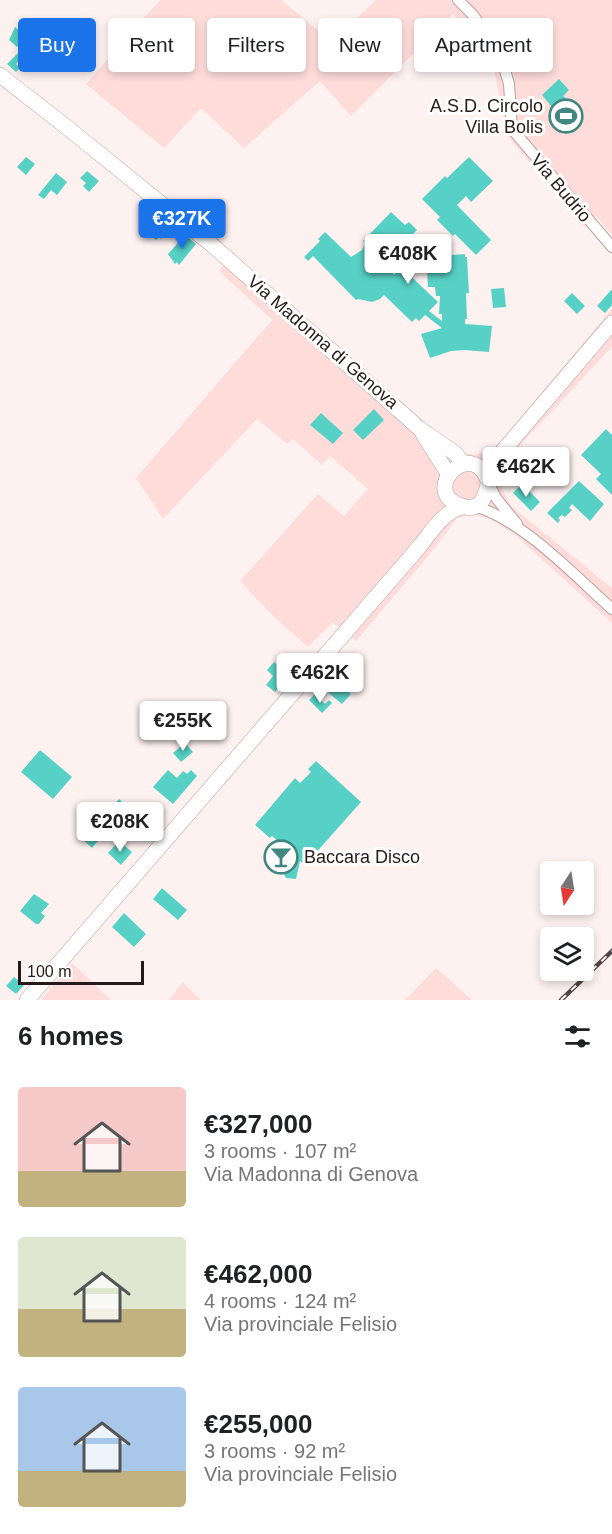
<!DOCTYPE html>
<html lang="en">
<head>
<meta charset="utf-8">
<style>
	:root { --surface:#fff; --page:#f6f6f6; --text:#202124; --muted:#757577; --accent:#1a73e8 }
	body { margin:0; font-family:Helvetica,sans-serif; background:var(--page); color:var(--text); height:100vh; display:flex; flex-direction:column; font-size:22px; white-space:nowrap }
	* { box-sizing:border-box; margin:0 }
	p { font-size:20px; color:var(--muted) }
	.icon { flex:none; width:33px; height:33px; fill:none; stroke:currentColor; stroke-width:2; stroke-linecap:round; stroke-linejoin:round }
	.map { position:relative; height:1000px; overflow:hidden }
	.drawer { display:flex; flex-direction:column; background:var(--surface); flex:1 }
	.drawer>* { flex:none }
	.banner { position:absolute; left:18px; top:18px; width:576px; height:54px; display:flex; gap:12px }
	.needle { width:39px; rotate:192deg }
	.tools { position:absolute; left:540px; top:861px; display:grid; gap:12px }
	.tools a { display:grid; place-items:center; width:54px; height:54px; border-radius:6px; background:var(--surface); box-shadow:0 3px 9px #0003; font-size:30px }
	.scale { position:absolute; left:18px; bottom:15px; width:126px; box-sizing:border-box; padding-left:6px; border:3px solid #251a1a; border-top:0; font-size:16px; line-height:21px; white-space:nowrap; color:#251a1a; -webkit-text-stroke:4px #fff; paint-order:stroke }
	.price { position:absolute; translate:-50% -51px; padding:0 14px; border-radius:6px; background:#fff; color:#222; font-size:20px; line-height:39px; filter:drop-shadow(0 2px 3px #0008) }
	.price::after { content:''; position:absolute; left:50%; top:36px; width:18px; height:14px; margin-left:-9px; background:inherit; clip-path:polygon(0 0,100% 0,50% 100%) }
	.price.selected { background:var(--accent); color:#fff }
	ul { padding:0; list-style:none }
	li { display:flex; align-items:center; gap:18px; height:150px; padding:0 18px }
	li span { display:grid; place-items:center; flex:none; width:168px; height:120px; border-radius:6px; color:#555 }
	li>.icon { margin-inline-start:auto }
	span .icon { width:72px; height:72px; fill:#fffc; stroke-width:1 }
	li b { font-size:26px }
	h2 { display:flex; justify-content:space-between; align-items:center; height:72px; padding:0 18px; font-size:26px }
	.pill { padding:0 21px; border-radius:6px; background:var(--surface); box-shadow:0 3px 9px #0003; font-size:21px; line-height:54px }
	.pill.selected { background:var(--accent); color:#fff }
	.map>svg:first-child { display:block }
	.green { fill:#fedcda }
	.building { fill:#57d1c5 }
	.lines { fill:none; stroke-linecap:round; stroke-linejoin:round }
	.street-casing { stroke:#bc9f9e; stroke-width:12 }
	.secondary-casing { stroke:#bc9f9e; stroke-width:16 }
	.street { stroke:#fff; stroke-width:10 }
	.secondary { stroke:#fff; stroke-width:15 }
	.rail-casing { stroke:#504544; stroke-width:4.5 }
	.rail { stroke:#fff; stroke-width:2; stroke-dasharray:7; stroke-linecap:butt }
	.labels { text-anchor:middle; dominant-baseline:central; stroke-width:6; stroke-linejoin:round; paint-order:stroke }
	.poi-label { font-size:18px; fill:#251a1a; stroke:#fff; text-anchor:end }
	.street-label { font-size:18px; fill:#251a1a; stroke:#fff }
</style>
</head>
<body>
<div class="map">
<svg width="612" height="1000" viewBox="0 0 612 1000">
	<rect width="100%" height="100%" fill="#fef2f1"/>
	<!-- green -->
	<g class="green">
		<polygon points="160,0 281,0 332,42 376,0 612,0 612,235 596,216 584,227 509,138 492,61 453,14 351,116 320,81 244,148 201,108 164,148 86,84"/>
		<polygon points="230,257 454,451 474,455 492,451 612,309 612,347 523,442 498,476 503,491 511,506 612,588 612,623 514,534 490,519 473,514 457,518 435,548 356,641 333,622 308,647 276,619 240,581 318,494 344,516 368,489 330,456 322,465 293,439 287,444 257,419 163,519 136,478 272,320 219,271"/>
		<polygon points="72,963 111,1000 41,1000"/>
		<polygon points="436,968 472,1000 405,1000"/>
		<polygon points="183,982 201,1000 169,1000"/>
	</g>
	<!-- building -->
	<g class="building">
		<polygon points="15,27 26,36 17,47 9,40"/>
		<polygon points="23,48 27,52 16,64 20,68 16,72 7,64"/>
		<polygon points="559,79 569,90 563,96 566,98 552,107 542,95"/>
		<polygon points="26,157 35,164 26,175 17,167"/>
		<polygon points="469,157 493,181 471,202 466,196 457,205 491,240 476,255 455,234 453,236 437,220 440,217 422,199 445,176 447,178"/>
		<polygon points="87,171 99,181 89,192 83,186 86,183 80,178"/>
		<polygon points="56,173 67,182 57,195 51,190 44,199 38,195"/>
		<polygon points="391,212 405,225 409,222 417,230 384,263 394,275 401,267 438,302 429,311 442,321 442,314 439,314 440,296 436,296 435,287 428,287 426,252 440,251 440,256 465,254 465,257 467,257 469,293 466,293 467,319 465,319 465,324 492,326 489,352 464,350 451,351 430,358 421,334 442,328 425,315 419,321 416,318 412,322 384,295 380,299 372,302 358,299 356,300 313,256 308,261 304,257 320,241 318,239 325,232 351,257 362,250 365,244 363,241"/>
		<polygon points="164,218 173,226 161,239 159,237 156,240 149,234"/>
		<polygon points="185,235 196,244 179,265 177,262 175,264 168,254"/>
		<polygon points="504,288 506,307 493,308 491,289"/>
		<polygon points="612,289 612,305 605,313 597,306"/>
		<polygon points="572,293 585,306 577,314 564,301"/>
		<polygon points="374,409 384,420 363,440 353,430"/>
		<polygon points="321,413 343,433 333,444 310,425"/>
		<polygon points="606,429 612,435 612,495 596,479 601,474 581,455"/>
		<polygon points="579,481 604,504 590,521 572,504 569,508 572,510 565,517 562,515 558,518 560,520 558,523 547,513"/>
		<polygon points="522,484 540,502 531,511 513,493"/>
		<polygon points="274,662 289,675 275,692 266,685 273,676 267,670"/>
		<polygon points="327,674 336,682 340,678 348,684 344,688 351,694 342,704 318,684"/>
		<polygon points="315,694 325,704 329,700 332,703 322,713 309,700"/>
		<polygon points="197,725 206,734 200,740 191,730"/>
		<polygon points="185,743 193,752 181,762 173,753"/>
		<polygon points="40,750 72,777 53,799 21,772"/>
		<polygon points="316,761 361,802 305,865 300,861 296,879 286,878 278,863 276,864 274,860 281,851 283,853 287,849 272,836 270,838 255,825 295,778 300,783 311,772 308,769"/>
		<polygon points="168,770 177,778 183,771 187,774 191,770 197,776 173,804 153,787"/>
		<polygon points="119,799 134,813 130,818 140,826 128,841 114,829 120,823 107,812"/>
		<polygon points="90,817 106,831 92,848 81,838 88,830 83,826"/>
		<polygon points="119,841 132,852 121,865 108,853"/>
		<polygon points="162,888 187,910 178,920 153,899"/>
		<polygon points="34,894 49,904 41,913 45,916 39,924 36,924 20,911"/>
		<polygon points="124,913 146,934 134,947 112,927"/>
		<polygon points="14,977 24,985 16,994 6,986"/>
	</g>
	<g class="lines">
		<!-- street casing -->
		<g class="street-casing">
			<g id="street">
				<polyline points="458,0 473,15 500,53 509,84 512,129 612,247"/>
				<polyline points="489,484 496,498 517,524"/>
				<path d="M 474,506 C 523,520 574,575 612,609"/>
			</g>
		</g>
		<!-- secondary casing -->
		<g class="secondary-casing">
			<g id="secondary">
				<polyline points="0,75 69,129 211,244 420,429 455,453 464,464"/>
				<polyline points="423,434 449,475"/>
				<path d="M 489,484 C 475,434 419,489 459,505 C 483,515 486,493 490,477 C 493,469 498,460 502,452 L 612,323"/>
				<path d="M 27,1000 L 420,546 C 431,532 443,512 462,507"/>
			</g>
		</g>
		<!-- street -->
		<use href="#street" class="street"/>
		<!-- secondary -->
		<use href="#secondary" class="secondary"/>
		<!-- rail casing -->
		<g class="rail-casing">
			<polyline id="rail" points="561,1000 612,951"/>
		</g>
		<!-- rail -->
		<use href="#rail" class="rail"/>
	</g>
	<!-- icons -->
	<defs>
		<g id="stadium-ring" transform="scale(1.725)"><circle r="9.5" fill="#fff" stroke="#418780" stroke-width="1.5"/><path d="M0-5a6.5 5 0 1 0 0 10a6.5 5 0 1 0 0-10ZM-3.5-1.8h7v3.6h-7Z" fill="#418780"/></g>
		<g id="bar-ring" transform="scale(1.725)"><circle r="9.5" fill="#fff" stroke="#418780" stroke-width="1.5"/><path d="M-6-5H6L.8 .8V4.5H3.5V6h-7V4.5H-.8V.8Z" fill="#418780"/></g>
	</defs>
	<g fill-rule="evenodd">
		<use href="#stadium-ring" x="566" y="116"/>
		<use href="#bar-ring" x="281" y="857"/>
	</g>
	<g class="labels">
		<!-- poi labels -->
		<g class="poi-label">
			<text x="543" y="106">A.S.D. Circolo<tspan x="543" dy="21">Villa Bolis</tspan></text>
			<text x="304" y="857" text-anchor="start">Baccara Disco</text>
		</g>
		<!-- street labels -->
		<g class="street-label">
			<text transform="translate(561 188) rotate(50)">Via Budrio</text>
			<text transform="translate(323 342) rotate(41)">Via Madonna di Genova</text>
		</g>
	</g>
</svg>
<div class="tools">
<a><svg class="needle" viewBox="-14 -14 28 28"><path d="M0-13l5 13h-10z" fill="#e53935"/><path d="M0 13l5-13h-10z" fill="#757577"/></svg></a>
<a><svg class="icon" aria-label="layers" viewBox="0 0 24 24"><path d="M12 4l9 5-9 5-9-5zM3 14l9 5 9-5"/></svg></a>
</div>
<div class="scale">100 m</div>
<b class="price selected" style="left:182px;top:250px">€327K</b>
<b class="price" style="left:408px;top:285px">€408K</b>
<b class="price" style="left:526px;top:498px">€462K</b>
<b class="price" style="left:320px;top:704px">€462K</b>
<b class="price" style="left:183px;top:752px">€255K</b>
<b class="price" style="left:120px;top:853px">€208K</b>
<div class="banner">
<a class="pill selected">Buy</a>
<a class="pill">Rent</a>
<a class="pill">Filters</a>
<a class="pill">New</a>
<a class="pill">Apartment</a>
</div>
</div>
<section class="drawer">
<h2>6 homes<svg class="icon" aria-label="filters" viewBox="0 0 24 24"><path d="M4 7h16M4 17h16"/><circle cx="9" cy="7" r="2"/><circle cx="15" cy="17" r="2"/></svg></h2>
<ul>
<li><span style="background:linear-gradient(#f6c9c9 70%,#c2b280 0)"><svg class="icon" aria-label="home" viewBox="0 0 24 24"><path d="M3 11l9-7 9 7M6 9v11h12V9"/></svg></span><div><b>€327,000</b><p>3 rooms · 107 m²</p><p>Via Madonna di Genova</p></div></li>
<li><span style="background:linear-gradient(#dfe7d0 60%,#c2b280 0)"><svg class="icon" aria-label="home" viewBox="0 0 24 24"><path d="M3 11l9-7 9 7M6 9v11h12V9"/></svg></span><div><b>€462,000</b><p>4 rooms · 124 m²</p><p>Via provinciale Felisio</p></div></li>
<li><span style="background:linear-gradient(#a9c7e8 70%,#c2b280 0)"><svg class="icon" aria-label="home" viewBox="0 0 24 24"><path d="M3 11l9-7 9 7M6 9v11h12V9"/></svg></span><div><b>€255,000</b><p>3 rooms · 92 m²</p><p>Via provinciale Felisio</p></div></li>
</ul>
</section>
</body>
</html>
